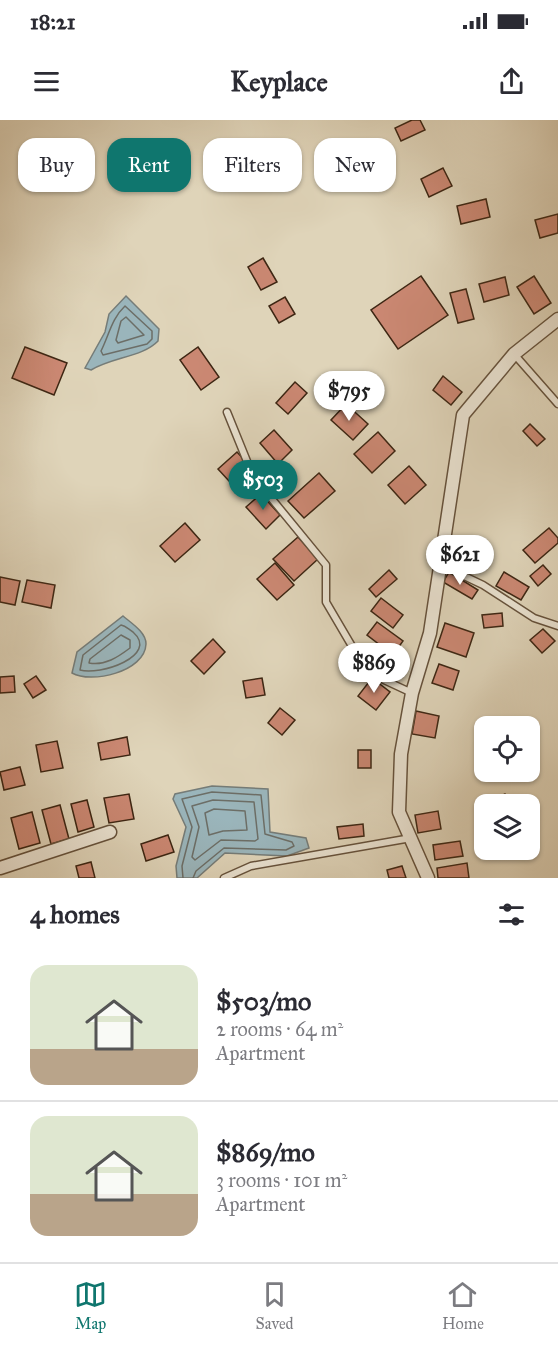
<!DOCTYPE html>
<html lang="en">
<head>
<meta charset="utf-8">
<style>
	:root { --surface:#fff; --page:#f7f7f7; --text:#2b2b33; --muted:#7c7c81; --line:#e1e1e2; --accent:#0f766e }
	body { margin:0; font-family:"IM FELL Great Primer",serif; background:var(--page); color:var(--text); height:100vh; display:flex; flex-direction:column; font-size:22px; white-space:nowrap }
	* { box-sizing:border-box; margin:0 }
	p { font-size:20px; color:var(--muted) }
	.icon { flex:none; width:33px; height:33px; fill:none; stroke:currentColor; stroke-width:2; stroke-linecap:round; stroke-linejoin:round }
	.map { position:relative; height:758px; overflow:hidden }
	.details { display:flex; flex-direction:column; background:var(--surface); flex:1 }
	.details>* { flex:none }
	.hud { position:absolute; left:18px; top:18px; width:522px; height:54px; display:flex; gap:12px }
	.buttons { position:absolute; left:474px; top:596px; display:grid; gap:12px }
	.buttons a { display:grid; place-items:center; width:66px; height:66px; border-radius:12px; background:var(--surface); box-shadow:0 2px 4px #0004; font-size:30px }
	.price { position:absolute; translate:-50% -51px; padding:0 14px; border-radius:21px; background:#fff; color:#222; font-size:20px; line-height:39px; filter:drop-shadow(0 2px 3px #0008) }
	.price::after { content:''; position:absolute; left:50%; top:36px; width:18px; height:14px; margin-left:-9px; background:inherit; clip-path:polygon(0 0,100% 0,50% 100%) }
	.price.selected { background:var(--accent); color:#fff }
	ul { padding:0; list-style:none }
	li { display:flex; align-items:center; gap:18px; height:150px; padding:0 30px }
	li+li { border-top:2px solid var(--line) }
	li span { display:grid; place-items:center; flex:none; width:168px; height:120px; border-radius:18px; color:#555 }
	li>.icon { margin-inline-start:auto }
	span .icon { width:72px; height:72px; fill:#fffc; stroke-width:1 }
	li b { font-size:26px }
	h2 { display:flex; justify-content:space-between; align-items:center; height:72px; padding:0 30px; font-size:26px }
	.chip { padding:0 21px; border-radius:18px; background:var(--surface); box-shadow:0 2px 4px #0004; font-size:21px; line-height:54px }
	.chip.selected { background:var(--accent); color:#fff }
	.status { display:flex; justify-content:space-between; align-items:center; height:42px; padding:0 30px; background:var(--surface); direction:ltr }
	.status svg { height:16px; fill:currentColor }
	header { display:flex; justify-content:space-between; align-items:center; height:78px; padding:0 30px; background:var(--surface); font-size:27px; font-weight:700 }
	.tabs { display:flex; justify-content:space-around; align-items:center; height:84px; border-top:2px solid var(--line); background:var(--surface); font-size:16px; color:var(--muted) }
	.tabs a { display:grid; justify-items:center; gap:3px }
	.tabs .selected { color:var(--accent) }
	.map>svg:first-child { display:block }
	.water { fill:#9ab5bb; stroke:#757c78; stroke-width:1.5 }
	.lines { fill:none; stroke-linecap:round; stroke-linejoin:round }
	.shore { stroke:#6c6e67; stroke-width:1.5 }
	.building { fill:#cb8873; stroke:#3d2613; stroke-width:1.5 }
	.service-casing { stroke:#66523c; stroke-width:9 }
	.minor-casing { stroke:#66523c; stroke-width:15 }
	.service { stroke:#eae3d2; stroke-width:6 }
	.minor { stroke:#eae3d2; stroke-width:12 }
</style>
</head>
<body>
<div class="status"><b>18:21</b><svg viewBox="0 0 49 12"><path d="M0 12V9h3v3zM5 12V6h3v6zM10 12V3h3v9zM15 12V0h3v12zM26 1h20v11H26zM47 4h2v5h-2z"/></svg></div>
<header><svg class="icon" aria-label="menu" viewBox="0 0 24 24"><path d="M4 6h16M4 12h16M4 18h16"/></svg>Keyplace<svg class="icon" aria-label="share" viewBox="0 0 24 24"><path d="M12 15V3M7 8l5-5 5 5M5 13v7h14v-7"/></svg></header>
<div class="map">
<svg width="558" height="758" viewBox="0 0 558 758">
	<rect width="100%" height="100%" fill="#dfd4b9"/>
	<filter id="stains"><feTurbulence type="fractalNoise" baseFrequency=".00333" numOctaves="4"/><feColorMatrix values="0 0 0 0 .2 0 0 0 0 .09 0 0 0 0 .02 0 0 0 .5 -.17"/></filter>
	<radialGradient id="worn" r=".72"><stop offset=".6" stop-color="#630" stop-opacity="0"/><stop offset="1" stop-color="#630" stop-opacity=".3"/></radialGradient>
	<!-- water -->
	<g class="water">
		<path d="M 126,176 L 159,209 L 158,221 C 143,237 112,237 91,250 L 85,248 L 105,212 L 109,194 Z"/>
		<path d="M 123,496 C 131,503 146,512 146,524 C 145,552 91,564 72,553 L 77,532 Z"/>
		<polygon points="212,666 268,669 270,712 306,718 309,728 287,736 225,733 197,758 177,758 176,746 186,707 173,679 175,674"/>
	</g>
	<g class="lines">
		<!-- shore -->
		<g class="shore">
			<path d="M 125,186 L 152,211 L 152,219 L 147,224 L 103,235 L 101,231 C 109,215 112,198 125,186 Z"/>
			<polygon points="126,197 144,215 118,223 116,220 121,201"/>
			<path d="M 121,505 C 126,506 128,509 133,512 C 160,536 99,556 80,550 L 83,535 Z"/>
			<path d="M 121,515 L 130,520 L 130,528 C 118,537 105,546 89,543 L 90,539 Z"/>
			<polygon points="213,680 254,682 258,719 255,721 221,720 195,740 192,737 199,707 192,686"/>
			<polygon points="214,689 245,691 247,710 223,711 209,715 205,693"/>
			<polyline points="183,758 182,746 192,707 182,679 212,672 261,675 265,714 292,722 294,726 286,730 224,728 196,751 193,758"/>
		</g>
	</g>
	<!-- building -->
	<g class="building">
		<polygon points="412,0 420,0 425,10 401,21 395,8"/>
		<polygon points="443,48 452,66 429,77 421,59"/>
		<polygon points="486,79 490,97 461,104 457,86"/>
		<polygon points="558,94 558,113 540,118 535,100"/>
		<polygon points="263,138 277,162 261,170 248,147"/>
		<polygon points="421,156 448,195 398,229 371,190"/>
		<polygon points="534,156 551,183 534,194 517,167"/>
		<polygon points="505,157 509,175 484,182 479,164"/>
		<polygon points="466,169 474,199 458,203 450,173"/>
		<polygon points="285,177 295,194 279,203 269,186"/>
		<polygon points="25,227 67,243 54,275 12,258"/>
		<polygon points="198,227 219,257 201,270 180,240"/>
		<polygon points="443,256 462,272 451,285 433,270"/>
		<polygon points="295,262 307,273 288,294 276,283"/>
		<polygon points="346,284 368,304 353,320 331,300"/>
		<polygon points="530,304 545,319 537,326 523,311"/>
		<polygon points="274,310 292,330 278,344 260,323"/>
		<polygon points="378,312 395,331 372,353 354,334"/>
		<polygon points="237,332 248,344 229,361 218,349"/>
		<polygon points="409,346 426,365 405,384 388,365"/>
		<polygon points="319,353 335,371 304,398 288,381"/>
		<polygon points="261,374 280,395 266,409 246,387"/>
		<polygon points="185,403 200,420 175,442 160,426"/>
		<polygon points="549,408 558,418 558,423 535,443 523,430"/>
		<polygon points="298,417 318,439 294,461 273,439"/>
		<polygon points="275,443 294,465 277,480 257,459"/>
		<polygon points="543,445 551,454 538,466 530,456"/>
		<polygon points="389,450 397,459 376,477 369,469"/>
		<polygon points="449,452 478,470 472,479 443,462"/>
		<polygon points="504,452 529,467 521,480 496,466"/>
		<polygon points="0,457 20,461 15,485 0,482"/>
		<polygon points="27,460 55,465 51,488 22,482"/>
		<polygon points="381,478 403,495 393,508 371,491"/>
		<polygon points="502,493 503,506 484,508 482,495"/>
		<polygon points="377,502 403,521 393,535 367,515"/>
		<polygon points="445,503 474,513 466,537 437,527"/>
		<polygon points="543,509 555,521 542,533 530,520"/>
		<polygon points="213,519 225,532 204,554 191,541"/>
		<polygon points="385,532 399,542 392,552 378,541"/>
		<polygon points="439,544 459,551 453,570 432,563"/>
		<polygon points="14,556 15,572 0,573 0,557"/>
		<polygon points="36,556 46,570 33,578 24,564"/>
		<polygon points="262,558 265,575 246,578 243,561"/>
		<polygon points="372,558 390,572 376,590 358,576"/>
		<polygon points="280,588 295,600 282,615 268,603"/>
		<polygon points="416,591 439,596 435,618 412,614"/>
		<polygon points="127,617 130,635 101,640 98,623"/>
		<polygon points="57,621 63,648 41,652 36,625"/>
		<rect x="358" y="630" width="13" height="18"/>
		<polygon points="20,647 25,665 4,670 0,652"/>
		<polygon points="129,674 134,699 109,703 104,678"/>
		<polygon points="505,674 510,684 484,684 484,699 479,686"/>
		<polygon points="87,680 94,707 78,712 71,684"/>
		<polygon points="60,685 69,719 51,724 42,690"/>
		<polygon points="438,691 441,709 418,713 415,695"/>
		<polygon points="32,692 40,723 19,729 11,698"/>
		<polygon points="363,704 364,716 339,719 337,707"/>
		<polygon points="168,715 174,732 146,741 141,724"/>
		<polygon points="460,721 463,736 435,740 433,725"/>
		<polygon points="91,742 95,758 79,758 76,746"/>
		<polygon points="467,743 469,758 438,758 437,748"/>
		<polygon points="402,746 406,758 389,758 387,750"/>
	</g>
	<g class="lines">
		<!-- service casing -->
		<g class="service-casing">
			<g id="service">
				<polyline points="514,234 558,284"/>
				<polyline points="227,292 253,356 326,445 326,482 353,528 382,559 412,573"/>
				<polyline points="441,445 483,465 534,498 558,506"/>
				<polyline points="224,758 251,746 411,718"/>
			</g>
		</g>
		<!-- minor casing -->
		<g class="minor-casing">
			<g id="minor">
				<polyline points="0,748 110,712"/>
				<polyline points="428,758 399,692 401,634 412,573 430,513 463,295 514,234 558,199"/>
			</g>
		</g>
		<!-- service -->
		<use href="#service" class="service"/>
		<!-- minor -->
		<use href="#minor" class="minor"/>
	</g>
	<rect width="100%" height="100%" filter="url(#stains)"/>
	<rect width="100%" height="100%" fill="url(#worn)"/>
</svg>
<div class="buttons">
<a><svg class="icon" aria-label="locate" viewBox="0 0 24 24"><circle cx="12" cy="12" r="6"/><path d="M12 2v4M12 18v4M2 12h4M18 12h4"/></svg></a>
<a><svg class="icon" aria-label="layers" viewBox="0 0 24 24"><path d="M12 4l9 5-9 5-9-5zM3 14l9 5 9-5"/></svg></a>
</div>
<b class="price" style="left:349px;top:302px">$795</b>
<b class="price selected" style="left:263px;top:391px">$503</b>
<b class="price" style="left:460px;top:466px">$621</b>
<b class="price" style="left:374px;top:574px">$869</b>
<div class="hud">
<a class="chip">Buy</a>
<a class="chip selected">Rent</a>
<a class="chip">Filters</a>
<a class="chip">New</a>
</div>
</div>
<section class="details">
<h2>4 homes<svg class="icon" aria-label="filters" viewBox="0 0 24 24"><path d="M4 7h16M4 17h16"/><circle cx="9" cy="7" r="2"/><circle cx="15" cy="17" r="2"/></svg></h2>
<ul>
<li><span style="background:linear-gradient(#dfe7d0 70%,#b9a48a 0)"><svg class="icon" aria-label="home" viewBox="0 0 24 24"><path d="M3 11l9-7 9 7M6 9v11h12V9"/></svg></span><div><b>$503/mo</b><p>2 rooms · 64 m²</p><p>Apartment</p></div></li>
<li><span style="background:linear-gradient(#dfe7d0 65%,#b9a48a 0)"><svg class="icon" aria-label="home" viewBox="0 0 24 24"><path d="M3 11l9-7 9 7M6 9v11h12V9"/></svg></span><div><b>$869/mo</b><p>3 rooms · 101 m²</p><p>Apartment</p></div></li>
</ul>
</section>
<nav class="tabs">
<a class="selected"><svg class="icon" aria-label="map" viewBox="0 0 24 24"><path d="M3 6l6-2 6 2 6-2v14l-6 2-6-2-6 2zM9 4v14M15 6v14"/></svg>Map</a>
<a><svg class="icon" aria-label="saved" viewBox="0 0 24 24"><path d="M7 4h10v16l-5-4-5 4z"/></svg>Saved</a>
<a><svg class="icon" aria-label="home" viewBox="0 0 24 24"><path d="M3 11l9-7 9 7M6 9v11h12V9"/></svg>Home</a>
</nav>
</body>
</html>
